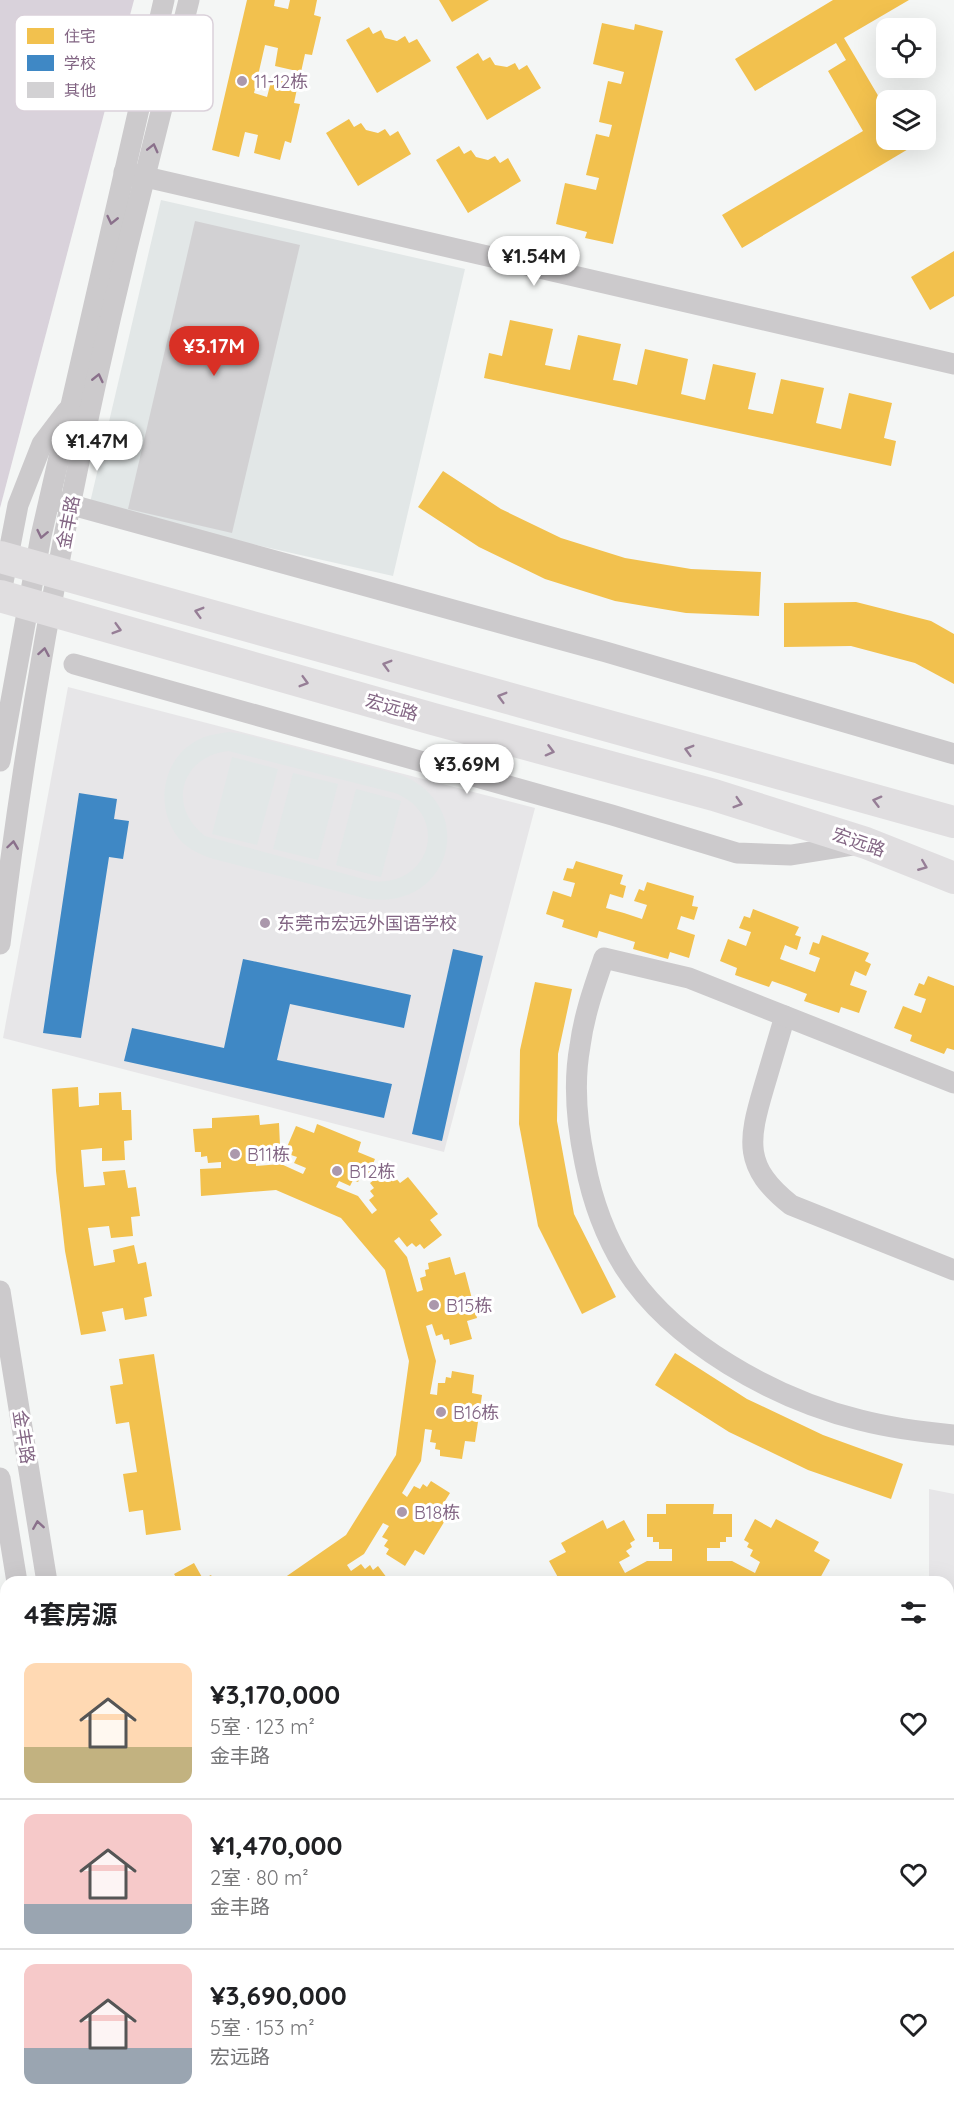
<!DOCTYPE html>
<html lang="zh">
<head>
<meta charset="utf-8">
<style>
	:root { --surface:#fff; --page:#f2f2f2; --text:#202124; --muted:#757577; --line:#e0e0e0; --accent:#d93025 }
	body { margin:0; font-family:Quicksand,"Noto Sans SC",sans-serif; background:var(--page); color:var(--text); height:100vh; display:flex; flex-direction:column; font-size:22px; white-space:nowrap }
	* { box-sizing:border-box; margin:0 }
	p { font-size:20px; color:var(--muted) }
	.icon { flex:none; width:33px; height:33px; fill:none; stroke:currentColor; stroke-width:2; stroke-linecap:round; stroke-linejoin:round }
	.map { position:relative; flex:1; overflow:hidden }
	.panel { position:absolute; left:0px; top:1576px; width:954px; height:536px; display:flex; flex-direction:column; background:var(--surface); border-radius:18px 18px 0 0; box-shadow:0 6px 24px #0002 }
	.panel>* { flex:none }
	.controls { position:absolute; left:876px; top:18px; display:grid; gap:12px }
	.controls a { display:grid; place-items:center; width:60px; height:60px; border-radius:12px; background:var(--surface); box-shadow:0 6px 24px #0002; font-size:30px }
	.price { position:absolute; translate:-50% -51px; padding:0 14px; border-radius:21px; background:#fff; color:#222; font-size:20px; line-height:39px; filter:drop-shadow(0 2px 3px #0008) }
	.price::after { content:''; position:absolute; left:50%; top:36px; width:18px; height:14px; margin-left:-9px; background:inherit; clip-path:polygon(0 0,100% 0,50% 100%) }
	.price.selected { background:var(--accent); color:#fff }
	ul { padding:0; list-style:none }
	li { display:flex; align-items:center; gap:18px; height:150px; padding:0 24px }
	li+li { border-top:2px solid var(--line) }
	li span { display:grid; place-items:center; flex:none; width:168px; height:120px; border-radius:12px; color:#555 }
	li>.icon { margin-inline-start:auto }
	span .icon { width:72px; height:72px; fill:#fffc; stroke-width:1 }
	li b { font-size:26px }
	h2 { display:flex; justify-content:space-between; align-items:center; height:72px; padding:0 24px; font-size:26px }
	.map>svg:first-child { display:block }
	.built { fill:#e7e6e8 }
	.green { fill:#e2e7e7; fill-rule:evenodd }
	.water { fill:#d9d2db }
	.homes { fill:#f2c14e }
	.schools { fill:#3f88c5 }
	.building { fill:#d2d1d3 }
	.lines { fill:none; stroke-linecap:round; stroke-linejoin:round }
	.minor { stroke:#cccacc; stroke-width:21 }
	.major { stroke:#e0dee0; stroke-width:27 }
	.highway { stroke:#e0dee0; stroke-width:32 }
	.oneway { stroke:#8a708b }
	.oneway2 { stroke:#967e96 }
	.poi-dot { fill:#ab98ac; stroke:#fff; stroke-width:2 }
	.labels { text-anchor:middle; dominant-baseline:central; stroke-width:6; stroke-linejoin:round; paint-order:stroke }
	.poi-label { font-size:18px; fill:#836684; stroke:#fff; text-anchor:start }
	.street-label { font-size:18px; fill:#836684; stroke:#fff }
	.key { fill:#fff; stroke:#dad1da; stroke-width:1.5 }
	.key-label { font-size:16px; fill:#836684 }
</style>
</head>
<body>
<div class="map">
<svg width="954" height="2111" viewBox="0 0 954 2111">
	<rect width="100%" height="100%" fill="#f4f6f5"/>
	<!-- built -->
	<g class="built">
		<polygon points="68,687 535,808 444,1152 3,1038"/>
		<polygon points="929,1489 954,1494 954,2078 948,2075 948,1582 929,1582"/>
	</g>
	<!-- green -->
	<g class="green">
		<polygon points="161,200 465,269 393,576 89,507"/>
		<path d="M 228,732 L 243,734 L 401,775 C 479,806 452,910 368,899 L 210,858 C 200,854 190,850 182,842 C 154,812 160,761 196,741 C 206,735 217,734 228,732 ZM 228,751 L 395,793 C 451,815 431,888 371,881 L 205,836 C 167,807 180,757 228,751 Z"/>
		<polygon points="232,757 278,769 257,845 212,834"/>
		<polygon points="293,773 338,784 318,860 273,849"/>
		<polygon points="356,789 401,801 381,877 336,865"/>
	</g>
	<!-- water -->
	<g class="water">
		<polygon points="0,0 134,0 0,508"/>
		<polygon points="0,1705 6,1742 6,2106 40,2106 40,2111 0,2111"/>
	</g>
	<!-- homes -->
	<g class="homes">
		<polygon points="247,0 275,0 274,6 288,9 290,0 317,0 314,15 321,17 312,55 305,54 301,72 275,66 278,48 265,45 254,93 267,97 272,78 298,84 294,103 300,104 291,143 285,141 280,160 254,153 258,135 245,132 239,157 212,150"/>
		<polygon points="439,0 489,0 452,22"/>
		<polygon points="833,0 909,0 844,38 886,109 886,140 905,140 910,148 742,248 722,215 863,131 828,71 846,60 836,43 755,91 735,59"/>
		<polygon points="602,23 634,30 635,24 663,31 613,244 585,238 587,232 556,224 565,183 596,190 599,178 586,175 596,134 609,137 612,125 599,122 608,81 621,84 624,72 593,64"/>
		<polygon points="369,27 373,34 381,30 385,38 397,41 405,36 409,43 417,39 431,61 377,93 346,40"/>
		<polygon points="478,53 483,61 490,57 495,65 507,67 515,63 519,70 527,65 541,88 487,120 456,67"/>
		<polygon points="349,119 354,127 361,123 366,130 378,133 385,129 390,136 398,131 411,154 358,186 326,133"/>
		<polygon points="459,146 464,154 471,150 476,157 488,160 495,156 500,163 508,158 521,181 468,213 436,160"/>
		<polygon points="954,251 954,296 930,310 911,277"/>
		<polygon points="510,320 553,329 545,365 570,370 578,335 621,344 613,380 625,382 637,385 645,349 688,359 681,394 705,400 713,364 756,373 748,409 773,414 781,379 824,388 816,423 841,429 849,393 892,403 884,438 896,441 891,466 484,378 489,353 502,356"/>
		<polygon points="443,471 501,509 561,538 625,558 691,569 761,572 759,616 686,613 615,601 545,579 479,547 418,507"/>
		<polygon points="856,602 931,621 954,634 954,684 915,663 851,646 784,647 784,603"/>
		<polygon points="576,861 623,875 620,884 626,886 623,898 610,894 606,908 624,913 642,919 647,905 634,901 639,889 644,891 647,882 694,896 692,906 698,907 694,920 681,916 677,929 695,935 689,958 670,952 668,959 633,949 635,942 599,931 597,938 562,927 564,920 546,914 553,891 571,897 575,883 563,880 567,868 573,869"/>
		<polygon points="753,909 799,927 795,935 801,937 797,950 785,945 780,959 815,972 820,958 809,954 813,942 819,944 822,935 869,953 865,961 871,964 866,976 855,971 850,985 867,991 859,1013 841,1007 839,1013 804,1001 807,994 789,987 772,981 769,987 735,975 737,968 720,961 728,939 746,946 751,932 739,928 744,916 750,918"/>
		<polygon points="928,976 954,986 954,1050 947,1048 944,1054 910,1041 912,1035 894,1028 903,1006 921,1013 926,999 914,995 919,983 924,985"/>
		<polygon points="535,982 572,989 558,1054 557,1121 574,1214 616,1297 582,1314 538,1226 519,1124 520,1050"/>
		<polygon points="78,1087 79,1107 99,1105 99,1093 121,1092 122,1110 131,1110 132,1140 124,1141 125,1160 102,1161 102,1148 81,1150 84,1187 105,1185 103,1172 125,1170 128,1188 136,1187 140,1216 131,1217 133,1236 111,1238 109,1226 88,1228 94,1266 115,1262 113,1250 134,1245 138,1264 146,1262 152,1296 144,1298 147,1316 125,1320 123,1308 102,1312 106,1331 81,1335 65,1251 56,1171 52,1089"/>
		<polygon points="259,1115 260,1125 279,1123 280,1146 274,1147 274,1152 268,1152 268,1159 256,1160 256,1166 281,1164 303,1174 306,1168 294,1163 297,1157 291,1155 293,1150 287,1147 296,1126 314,1133 317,1124 361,1142 358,1152 375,1159 366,1180 361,1177 358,1182 353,1180 350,1186 339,1181 336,1187 358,1196 372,1214 377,1210 369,1200 374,1196 370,1191 374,1188 370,1183 388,1169 400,1183 408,1177 438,1214 430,1220 442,1235 424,1249 420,1244 416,1247 412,1243 407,1247 399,1237 394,1241 407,1257 417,1292 423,1290 420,1278 426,1276 425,1270 429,1269 428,1263 450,1257 455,1275 465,1272 477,1318 467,1321 472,1339 450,1345 449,1339 444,1340 442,1334 436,1336 432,1324 426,1326 436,1361 430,1394 437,1395 438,1383 445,1383 446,1377 451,1378 452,1371 474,1375 472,1393 482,1395 475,1442 465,1441 462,1459 440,1456 440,1450 435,1449 436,1443 430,1442 432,1430 425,1429 421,1461 402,1493 407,1497 414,1486 420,1489 423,1484 427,1487 431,1481 450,1493 440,1509 449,1514 424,1555 415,1550 405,1566 386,1554 389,1549 384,1546 388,1540 382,1537 389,1526 383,1523 364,1554 347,1565 351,1571 361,1564 365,1569 370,1565 373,1570 378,1566 390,1582 288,1582 284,1578 346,1535 396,1455 409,1361 385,1270 341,1218 276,1190 201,1196 200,1169 221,1168 221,1162 208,1163 207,1156 201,1157 201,1152 195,1152 193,1129 212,1128 212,1118"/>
		<polygon points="675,1353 747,1399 823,1435 903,1464 891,1499 808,1470 729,1432 655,1385"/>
		<polygon points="154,1354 181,1530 146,1535 143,1510 129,1512 123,1474 137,1472 129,1422 116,1424 110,1386 123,1384 119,1359"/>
		<polygon points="666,1504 714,1504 713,1514 732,1514 732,1537 726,1537 726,1542 720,1542 720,1548 707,1548 707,1561 732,1561 755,1573 760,1562 750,1556 753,1550 747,1547 749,1543 744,1540 755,1519 771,1528 776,1519 819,1542 814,1551 830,1560 819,1580 814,1577 811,1582 806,1578 803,1582 791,1578 789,1582 589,1582 588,1579 582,1582 575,1582 573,1580 568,1582 565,1578 560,1581 549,1561 566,1552 561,1543 603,1520 607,1529 624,1520 635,1540 630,1543 632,1547 626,1551 630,1556 619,1562 625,1573 647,1561 672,1561 672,1549 659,1549 659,1542 653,1542 653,1537 647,1537 647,1514 666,1514"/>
		<polygon points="194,1563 203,1579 211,1575 215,1582 179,1582 174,1574"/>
	</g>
	<!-- schools -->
	<g class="schools">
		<polygon points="79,793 117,799 114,819 129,821 123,859 109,857 81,1038 43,1033"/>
		<polygon points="453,949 483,956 442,1141 412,1134"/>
		<polygon points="243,959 411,995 404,1028 290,1004 277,1060 392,1084 384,1118 124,1061 132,1028 224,1048"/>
	</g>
	<!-- building -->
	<polygon class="building" points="195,221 300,245 232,533 128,509"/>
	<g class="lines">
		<!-- minor -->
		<g class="minor">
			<polyline points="124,172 954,364"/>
			<polyline points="50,499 606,652 954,754"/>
			<polyline points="0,598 18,505 42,444 67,411"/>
			<polyline points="74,664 612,815 737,853 791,855 860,844"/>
			<polyline points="0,761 41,536 164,0"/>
			<path d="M 0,944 C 28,709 72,474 128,244 C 148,163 169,82 189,0"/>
			<path d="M 785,1016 C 778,1040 771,1063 764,1087 C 748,1141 743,1167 791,1205 L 954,1270"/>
			<path d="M 954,1083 L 689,978 L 604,958 C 594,987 584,1015 580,1046 C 573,1084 577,1125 585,1163 C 592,1199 605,1236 625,1268 C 673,1343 775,1399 860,1420 C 891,1428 922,1432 954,1435"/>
			<polyline points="0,1291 47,1582"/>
			<polyline points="0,1478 17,1582"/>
			<polyline points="85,2106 86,2111"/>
		</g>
		<!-- major -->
		<g class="major">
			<polyline points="721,2106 745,2111"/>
			<polyline points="894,2106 908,2111"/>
			<polyline points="107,2111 129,2106"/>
			<polyline points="343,2111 366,2106"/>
		</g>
		<!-- highway -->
		<g class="highway">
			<polyline points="0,557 954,822"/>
			<polyline points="0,596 433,719 714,795 866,843 954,878"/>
		</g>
	</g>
	<!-- one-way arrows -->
	<defs><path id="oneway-chevron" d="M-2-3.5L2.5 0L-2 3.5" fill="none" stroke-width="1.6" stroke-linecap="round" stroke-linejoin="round" transform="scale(1.5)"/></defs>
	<g class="oneway">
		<use href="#oneway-chevron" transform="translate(153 148) rotate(-76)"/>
		<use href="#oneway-chevron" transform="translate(112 220) rotate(103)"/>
		<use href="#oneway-chevron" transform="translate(98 378) rotate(-77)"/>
		<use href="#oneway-chevron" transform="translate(42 534) rotate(102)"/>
		<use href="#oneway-chevron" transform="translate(44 652) rotate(-80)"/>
		<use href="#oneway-chevron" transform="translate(13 845) rotate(-82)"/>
		<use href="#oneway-chevron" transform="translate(38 1525) rotate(-99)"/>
	</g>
	<g class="oneway2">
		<use href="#oneway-chevron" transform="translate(199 612) rotate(-164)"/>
		<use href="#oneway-chevron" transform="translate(117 629) rotate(16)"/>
		<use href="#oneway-chevron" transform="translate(387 665) rotate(-164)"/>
		<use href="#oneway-chevron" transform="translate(304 682) rotate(16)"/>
		<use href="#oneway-chevron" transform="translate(502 697) rotate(-164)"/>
		<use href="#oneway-chevron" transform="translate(689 750) rotate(-164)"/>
		<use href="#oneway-chevron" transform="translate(550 751) rotate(15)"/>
		<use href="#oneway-chevron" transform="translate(877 801) rotate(-165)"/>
		<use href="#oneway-chevron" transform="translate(738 803) rotate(17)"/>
		<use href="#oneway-chevron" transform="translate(923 866) rotate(22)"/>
	</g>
	<!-- markers -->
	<g class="poi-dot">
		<circle cx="242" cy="81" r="6"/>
		<circle cx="265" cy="923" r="6"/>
		<circle cx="235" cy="1154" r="6"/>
		<circle cx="337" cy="1171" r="6"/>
		<circle cx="434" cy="1305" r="6"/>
		<circle cx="441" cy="1412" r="6"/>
		<circle cx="402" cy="1512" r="6"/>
	</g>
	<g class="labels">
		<!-- poi labels -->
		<g class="poi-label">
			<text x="254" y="81">11-12栋</text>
			<text x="277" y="923">东莞市宏远外国语学校</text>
			<text x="247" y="1154">B11栋</text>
			<text x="349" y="1171">B12栋</text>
			<text x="446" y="1305">B15栋</text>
			<text x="453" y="1412">B16栋</text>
			<text x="414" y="1512">B18栋</text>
		</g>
		<!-- street labels -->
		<g class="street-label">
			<text transform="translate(68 522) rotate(-79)">金丰路</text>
			<text transform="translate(392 707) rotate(16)">宏远路</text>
			<text transform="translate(859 842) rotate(19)">宏远路</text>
			<text transform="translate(24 1437) rotate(81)">金丰路</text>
		</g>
	</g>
	<!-- legend -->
	<rect x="15" y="15" width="198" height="96" rx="9" class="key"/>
	<rect x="27" y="28" width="27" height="16" fill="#f2c14e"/>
	<rect x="27" y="55" width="27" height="16" fill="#3f88c5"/>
	<rect x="27" y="82" width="27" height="16" fill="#d2d1d3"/>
	<g class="key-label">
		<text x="64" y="42">住宅</text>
		<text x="64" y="69">学校</text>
		<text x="64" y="96">其他</text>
	</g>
</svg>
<div class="controls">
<a><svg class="icon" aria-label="locate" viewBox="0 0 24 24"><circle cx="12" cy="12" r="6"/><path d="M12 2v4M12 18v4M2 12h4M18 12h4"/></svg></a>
<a><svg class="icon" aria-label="layers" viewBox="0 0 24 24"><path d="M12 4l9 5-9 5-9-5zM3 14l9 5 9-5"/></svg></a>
</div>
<b class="price" style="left:534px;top:287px">¥1.54M</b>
<b class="price selected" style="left:214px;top:377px">¥3.17M</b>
<b class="price" style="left:97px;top:472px">¥1.47M</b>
<b class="price" style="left:467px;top:795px">¥3.69M</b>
<section class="panel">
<h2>4套房源<svg class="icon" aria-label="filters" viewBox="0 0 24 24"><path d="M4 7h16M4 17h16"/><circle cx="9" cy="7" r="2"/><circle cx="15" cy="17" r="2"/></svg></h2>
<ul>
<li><span style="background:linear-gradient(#ffd9b3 70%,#c2b280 0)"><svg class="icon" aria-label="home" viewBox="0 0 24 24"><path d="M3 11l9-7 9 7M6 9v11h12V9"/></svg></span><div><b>¥3,170,000</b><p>5室 · 123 m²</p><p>金丰路</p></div><svg class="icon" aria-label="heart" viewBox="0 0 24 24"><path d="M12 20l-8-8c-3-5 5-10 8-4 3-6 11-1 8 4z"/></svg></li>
<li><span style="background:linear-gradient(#f6c9c9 75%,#9aa5b1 0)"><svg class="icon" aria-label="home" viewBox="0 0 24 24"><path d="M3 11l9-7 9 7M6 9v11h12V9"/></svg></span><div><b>¥1,470,000</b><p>2室 · 80 m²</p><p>金丰路</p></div><svg class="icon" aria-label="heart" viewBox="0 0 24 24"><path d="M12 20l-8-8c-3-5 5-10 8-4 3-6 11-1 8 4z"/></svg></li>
<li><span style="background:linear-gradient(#f6c9c9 70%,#9aa5b1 0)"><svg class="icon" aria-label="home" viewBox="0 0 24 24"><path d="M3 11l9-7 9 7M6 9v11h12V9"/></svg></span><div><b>¥3,690,000</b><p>5室 · 153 m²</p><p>宏远路</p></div><svg class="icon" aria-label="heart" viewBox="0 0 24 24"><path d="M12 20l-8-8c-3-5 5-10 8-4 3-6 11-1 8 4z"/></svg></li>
</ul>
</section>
</div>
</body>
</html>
